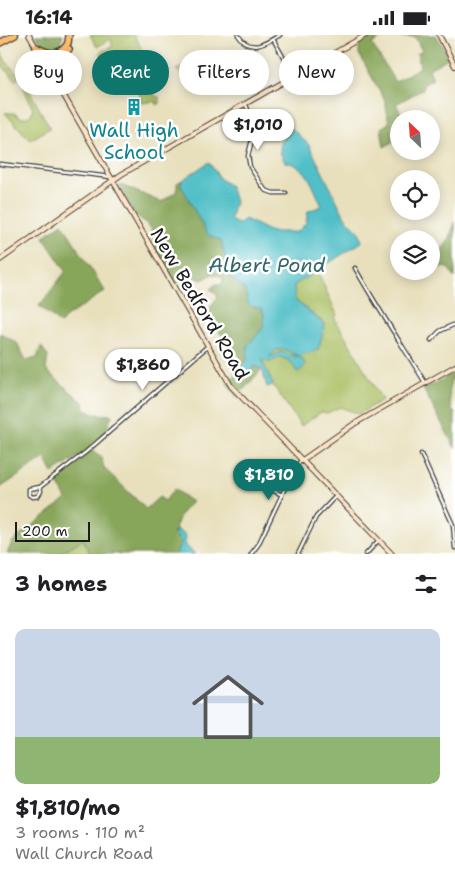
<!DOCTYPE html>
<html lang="en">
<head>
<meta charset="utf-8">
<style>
	:root { --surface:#fff; --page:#f6f6f6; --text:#202124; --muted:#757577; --accent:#0f766e }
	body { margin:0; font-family:"Shantell Sans",sans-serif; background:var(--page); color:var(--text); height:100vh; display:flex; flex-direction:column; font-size:19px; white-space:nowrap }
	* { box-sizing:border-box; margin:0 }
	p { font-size:16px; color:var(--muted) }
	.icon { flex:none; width:28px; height:28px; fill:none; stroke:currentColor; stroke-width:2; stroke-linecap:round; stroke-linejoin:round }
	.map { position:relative; height:519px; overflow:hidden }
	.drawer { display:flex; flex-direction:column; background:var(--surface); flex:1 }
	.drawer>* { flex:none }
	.banner { position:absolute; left:15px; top:15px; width:425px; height:45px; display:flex; gap:10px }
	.needle { width:32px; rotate:335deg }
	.buttons { position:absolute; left:390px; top:75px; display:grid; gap:10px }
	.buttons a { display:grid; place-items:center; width:50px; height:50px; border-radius:50%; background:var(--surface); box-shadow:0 2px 12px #0003; font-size:25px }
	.scale { position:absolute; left:15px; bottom:12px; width:75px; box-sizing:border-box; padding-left:5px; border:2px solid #1c1c1c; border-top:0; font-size:14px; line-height:18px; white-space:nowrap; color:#1c1c1c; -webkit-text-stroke:4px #fff; paint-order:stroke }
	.price { position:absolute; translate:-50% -42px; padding:0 11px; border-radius:18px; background:#fff; color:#222; font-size:16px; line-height:32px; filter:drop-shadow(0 1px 2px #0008) }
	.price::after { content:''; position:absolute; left:50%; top:30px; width:15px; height:11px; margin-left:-8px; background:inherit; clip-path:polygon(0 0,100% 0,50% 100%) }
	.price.current { background:var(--accent); color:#fff }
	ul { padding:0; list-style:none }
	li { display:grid; align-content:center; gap:10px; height:265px; padding:0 15px }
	li span { display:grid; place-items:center; height:155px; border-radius:10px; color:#555 }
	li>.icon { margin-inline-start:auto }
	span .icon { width:90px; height:90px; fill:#fffc; stroke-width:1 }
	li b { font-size:21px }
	h2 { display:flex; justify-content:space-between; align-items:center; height:60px; padding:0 15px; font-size:21px }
	.pill { padding:0 18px; border-radius:22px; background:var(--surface); box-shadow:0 2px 12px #0003; font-size:18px; line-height:45px }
	.pill.current { background:var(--accent); color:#fff }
	.status { display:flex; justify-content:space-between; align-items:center; height:35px; padding:0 25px; background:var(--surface); direction:ltr }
	.status svg { height:14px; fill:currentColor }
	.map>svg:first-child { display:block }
	.green { fill:#abc065; stroke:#646e40 }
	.forest { fill:#88a65a; stroke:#52613b }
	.water { fill:#51bfc7; stroke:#366e72 }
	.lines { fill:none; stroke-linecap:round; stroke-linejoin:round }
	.street-casing { stroke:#3b3934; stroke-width:5 }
	.secondary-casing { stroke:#3b3934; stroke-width:6 }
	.highway-casing { stroke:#3b3934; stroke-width:8 }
	.street { stroke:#fff; stroke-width:2.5 }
	.secondary { stroke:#fee4c6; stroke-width:4 }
	.highway { stroke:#fdbc70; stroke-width:5.5 }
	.labels { text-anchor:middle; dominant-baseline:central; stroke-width:5; stroke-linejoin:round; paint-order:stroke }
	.culture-label { font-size:19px; fill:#0d838f; stroke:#fff }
	.street-label { font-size:19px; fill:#1c1c1c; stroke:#fff }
	.water-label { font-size:20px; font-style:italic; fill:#346569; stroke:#fff }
</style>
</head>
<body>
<div class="status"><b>16:14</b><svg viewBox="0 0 49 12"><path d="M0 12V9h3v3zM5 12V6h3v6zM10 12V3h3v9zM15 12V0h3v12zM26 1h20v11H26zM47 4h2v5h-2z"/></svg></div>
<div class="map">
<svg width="455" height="519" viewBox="0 0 455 519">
	<rect width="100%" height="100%" fill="#fff"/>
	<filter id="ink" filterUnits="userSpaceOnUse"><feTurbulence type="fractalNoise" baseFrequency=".02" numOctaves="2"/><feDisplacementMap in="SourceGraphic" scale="10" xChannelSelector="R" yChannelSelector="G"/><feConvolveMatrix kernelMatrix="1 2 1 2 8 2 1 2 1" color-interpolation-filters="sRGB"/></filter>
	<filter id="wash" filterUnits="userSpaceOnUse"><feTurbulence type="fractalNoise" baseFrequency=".0096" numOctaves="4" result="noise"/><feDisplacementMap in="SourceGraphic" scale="20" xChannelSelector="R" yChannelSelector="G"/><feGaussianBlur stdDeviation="1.12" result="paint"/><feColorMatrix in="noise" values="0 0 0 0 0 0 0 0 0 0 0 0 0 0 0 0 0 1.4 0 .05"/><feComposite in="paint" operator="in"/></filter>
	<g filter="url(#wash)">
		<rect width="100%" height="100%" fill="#e8e0bd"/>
		<!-- green -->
		<g class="green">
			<polygon points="90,0 134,0 149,27 118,44 115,43 100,17 113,11 110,4 97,12"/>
			<polygon points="0,14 5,25 19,41 44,30 48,36 25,48 50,93 30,105 5,78 14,78 22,83 30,81 33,75 20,43 15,45 0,28"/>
			<polygon points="191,26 203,27 211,31 197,51 176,35"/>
			<polygon points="155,49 153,56 155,61 159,62 160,69 156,69 156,66 141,68 139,54 136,54 135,50"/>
			<polygon points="317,235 337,280 334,282 382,365 359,379 340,372 327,378 321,377 301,391 273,350 261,324 270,327 280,322 290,326 298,337 305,330 281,317 267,323 276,315 284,314 298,321 325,289 295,265 294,250"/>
			<polygon points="83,504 90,519 59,519"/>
		</g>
		<!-- forest -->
		<g class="forest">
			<path d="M 35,0 L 63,0 L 58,13 C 46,17 41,10 35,0 Z"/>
			<polygon points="370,0 386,0 372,9 395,47 420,32 417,19 422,16 415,2 400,2 399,0 436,0 450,22 429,34 433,44 423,50 423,54 396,69 404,84 399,84 399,93 391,95 393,107 384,112 381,93 389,88 385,66 359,19 359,10"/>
			<path d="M 182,145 L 181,150 L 207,198 L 221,206 L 230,241 L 245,256 L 248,270 L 262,274 C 269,291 260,297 248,309 L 247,326 L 262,334 L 237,362 L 227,348 L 235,340 L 240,321 L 210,286 L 207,278 L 218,261 L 210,254 L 216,249 L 222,250 L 223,242 L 213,239 L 202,245 L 189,240 L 176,249 L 156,215 L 151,193 L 133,177 L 119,149 L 161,167 L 177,156 L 177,148 Z"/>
			<polygon points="455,187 455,243 448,233 438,232 434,225 449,205"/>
			<polygon points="62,188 105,256 66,282 61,289 39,271 66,236 43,202"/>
			<polygon points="0,298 17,308 26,325 37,323 41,311 48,321 46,335 85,369 84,373 93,379 112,380 105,398 90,411 93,416 101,421 104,433 146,474 159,462 165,466 174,454 192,467 181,479 175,493 179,496 173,498 181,507 176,519 90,519 83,504 59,519 7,519 12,507 66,464 56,444 81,425 78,422 53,438 45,423 0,453"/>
			<path d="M 455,337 L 455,343 L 451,345 C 449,355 449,365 452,376 L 455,378 L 455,413 L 422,352 L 433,350 Z"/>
		</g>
		<!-- water -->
		<g class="water">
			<path d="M 292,93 L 309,110 L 345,182 L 359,196 L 362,207 L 294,250 L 295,265 L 325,290 L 318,315 L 298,321 L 284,314 L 276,315 L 269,322 L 281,317 L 303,324 L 305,330 L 298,338 L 290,326 L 280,322 L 270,327 L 262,325 L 273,350 L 267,352 L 262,334 L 255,331 L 244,343 L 237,336 L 247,326 L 248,309 C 260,298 269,291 262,274 L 248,270 L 245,255 L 230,241 L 221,206 L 207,199 L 181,150 L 182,145 L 209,127 L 220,144 L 230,151 L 235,167 L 230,185 L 238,189 L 245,184 L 271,197 L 297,197 L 306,188 L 308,176 L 322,171 C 312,151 309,131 285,127 C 275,112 282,105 292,93 Z"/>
			<polygon points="179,496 186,501 185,510 195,519 176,519 181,507 173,498"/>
		</g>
	</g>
	<g filter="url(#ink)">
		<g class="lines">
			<!-- street casing -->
			<g class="street-casing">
				<g id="street">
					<path d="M 238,0 C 250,19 265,9 280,0"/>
					<polyline points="273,4 294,41"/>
					<polyline points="246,70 255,92 248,121 250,132 265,155 273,158 286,158"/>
					<polyline points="0,129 111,142"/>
					<path d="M 355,233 C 377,272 402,310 426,349"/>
					<polyline points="431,305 440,296 455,289"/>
					<polyline points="421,419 453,490 455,513"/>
					<circle cx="259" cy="448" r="5"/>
					<polyline points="264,451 282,460"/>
					<polyline points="40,452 41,456 38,461 33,462 29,460 29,454 40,452 86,417 208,311"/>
					<polyline points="251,519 258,510 295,432 301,426"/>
					<polyline points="298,519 316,482 335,462"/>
					<polyline points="366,519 378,506"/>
				</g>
			</g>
			<!-- secondary casing -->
			<g class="secondary-casing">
				<g id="secondary">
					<polyline points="29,0 231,351 392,519"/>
					<polyline points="439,0 455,31"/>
					<polyline points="0,225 122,139 366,0"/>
					<polyline points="301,426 354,389 455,331"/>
				</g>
			</g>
			<!-- highway casing -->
			<g class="highway-casing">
				<g id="highway">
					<polyline points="0,8 15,0"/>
					<path d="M 36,12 C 48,19 60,22 68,8 L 69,0"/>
					<polyline points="51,39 55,29 69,14"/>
				</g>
			</g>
			<!-- street -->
			<use href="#street" class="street"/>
			<!-- secondary -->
			<use href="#secondary" class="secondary"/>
			<!-- highway -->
			<use href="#highway" class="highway"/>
		</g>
	</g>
	<!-- icons -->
	<defs>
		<g id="building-bare" transform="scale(1.35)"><path d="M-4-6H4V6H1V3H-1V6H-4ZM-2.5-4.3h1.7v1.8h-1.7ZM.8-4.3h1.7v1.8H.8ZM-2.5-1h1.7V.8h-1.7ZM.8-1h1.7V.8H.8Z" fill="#0f9aa8" stroke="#fff" stroke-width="2.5" paint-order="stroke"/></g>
	</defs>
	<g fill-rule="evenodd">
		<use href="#building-bare" x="134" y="72"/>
	</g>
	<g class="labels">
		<!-- culture labels -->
		<g class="culture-label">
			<text x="134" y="95">Wall High<tspan x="134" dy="22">School</tspan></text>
		</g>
		<!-- street labels -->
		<g class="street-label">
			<text transform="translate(200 269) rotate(59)">New Bedford Road</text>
		</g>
		<!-- water labels -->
		<g class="water-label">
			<text x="267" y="230">Albert Pond</text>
		</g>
	</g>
</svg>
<div class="buttons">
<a><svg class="needle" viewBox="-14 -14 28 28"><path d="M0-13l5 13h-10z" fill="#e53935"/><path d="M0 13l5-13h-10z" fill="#757577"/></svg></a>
<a><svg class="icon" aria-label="locate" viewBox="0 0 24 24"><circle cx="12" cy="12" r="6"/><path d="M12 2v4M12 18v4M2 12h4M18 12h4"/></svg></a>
<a><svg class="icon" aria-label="layers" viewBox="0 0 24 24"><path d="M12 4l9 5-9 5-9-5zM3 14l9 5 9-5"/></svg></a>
</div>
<div class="scale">200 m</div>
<b class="price" style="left:258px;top:116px">$1,010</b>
<b class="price" style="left:143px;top:356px">$1,860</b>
<b class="price current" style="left:269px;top:466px">$1,810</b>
<div class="banner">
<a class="pill">Buy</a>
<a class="pill current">Rent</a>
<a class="pill">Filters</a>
<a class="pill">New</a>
</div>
</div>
<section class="drawer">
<h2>3 homes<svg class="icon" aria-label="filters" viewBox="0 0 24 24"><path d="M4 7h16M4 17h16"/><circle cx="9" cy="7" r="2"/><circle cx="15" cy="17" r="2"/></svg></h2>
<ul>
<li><span style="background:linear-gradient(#c9d6e8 70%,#8fb573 0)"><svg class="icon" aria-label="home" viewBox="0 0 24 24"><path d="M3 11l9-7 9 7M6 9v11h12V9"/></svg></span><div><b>$1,810/mo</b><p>3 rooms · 110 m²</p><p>Wall Church Road</p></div></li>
</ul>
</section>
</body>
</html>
